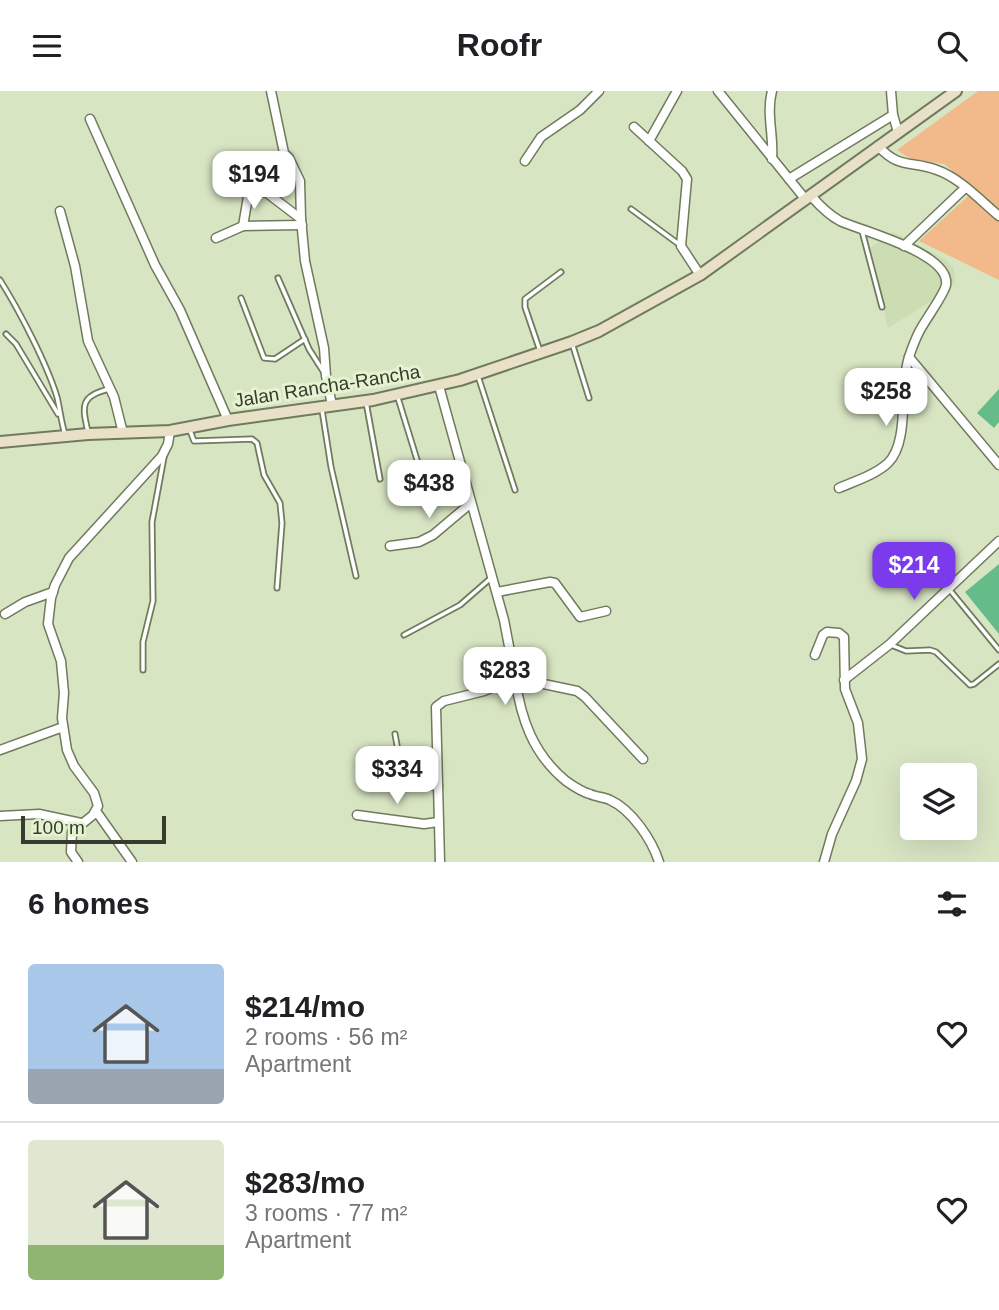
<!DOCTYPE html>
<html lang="en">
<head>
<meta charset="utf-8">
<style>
	:root { --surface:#fff; --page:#f6f6f6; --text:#202124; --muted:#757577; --line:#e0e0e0; --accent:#7c3aed }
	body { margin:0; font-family:Helvetica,sans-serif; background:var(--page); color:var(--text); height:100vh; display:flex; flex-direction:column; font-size:26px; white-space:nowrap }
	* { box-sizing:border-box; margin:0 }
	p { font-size:23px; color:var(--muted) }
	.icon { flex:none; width:38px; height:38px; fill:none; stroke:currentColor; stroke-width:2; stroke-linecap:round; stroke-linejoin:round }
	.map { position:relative; height:771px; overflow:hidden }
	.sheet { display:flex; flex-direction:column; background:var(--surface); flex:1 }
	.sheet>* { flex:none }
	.fabs { position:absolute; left:900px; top:672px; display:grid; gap:14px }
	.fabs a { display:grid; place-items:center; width:77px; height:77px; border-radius:7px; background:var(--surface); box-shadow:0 7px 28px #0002; font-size:35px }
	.scale { position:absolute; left:21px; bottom:18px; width:145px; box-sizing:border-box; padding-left:7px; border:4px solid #363b2e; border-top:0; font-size:19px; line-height:24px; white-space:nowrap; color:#363b2e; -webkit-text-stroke:5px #e5f3d0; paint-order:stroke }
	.price { position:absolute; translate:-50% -60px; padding:0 16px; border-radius:14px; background:#fff; color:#222; font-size:23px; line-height:46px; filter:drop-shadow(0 2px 4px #0008) }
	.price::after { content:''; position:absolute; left:50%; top:42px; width:21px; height:16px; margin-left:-10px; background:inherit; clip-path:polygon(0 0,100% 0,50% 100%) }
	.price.current { background:var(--accent); color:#fff }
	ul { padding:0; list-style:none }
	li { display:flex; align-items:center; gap:21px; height:175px; padding:0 28px }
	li+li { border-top:2px solid var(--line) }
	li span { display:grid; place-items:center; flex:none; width:196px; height:140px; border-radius:7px; color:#555 }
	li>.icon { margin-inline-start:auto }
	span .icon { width:84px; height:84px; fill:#fffc; stroke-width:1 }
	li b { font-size:30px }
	h2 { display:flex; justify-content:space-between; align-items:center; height:84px; padding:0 28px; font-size:30px }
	header { display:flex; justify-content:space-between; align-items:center; height:91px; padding:0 28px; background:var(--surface); font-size:32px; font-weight:800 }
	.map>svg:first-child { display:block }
	.built { fill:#ccdcb3 }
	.green { fill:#f2b98a }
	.building { fill:#65bc89 }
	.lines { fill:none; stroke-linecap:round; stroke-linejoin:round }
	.lane-casing { stroke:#6f7b5c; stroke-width:7 }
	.street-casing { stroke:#6f7b5c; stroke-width:11 }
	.secondary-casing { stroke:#6f7b5c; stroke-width:14 }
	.lane { stroke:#fff; stroke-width:3.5 }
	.street { stroke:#fff; stroke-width:8 }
	.secondary { stroke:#e8e1c8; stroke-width:10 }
	.labels { text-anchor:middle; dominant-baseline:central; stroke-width:6; stroke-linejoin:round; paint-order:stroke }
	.street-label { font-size:19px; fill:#363b2e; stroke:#e5f3d0 }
</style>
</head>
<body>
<header><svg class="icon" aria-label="menu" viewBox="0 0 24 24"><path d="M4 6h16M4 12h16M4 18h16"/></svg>Roofr<svg class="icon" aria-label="search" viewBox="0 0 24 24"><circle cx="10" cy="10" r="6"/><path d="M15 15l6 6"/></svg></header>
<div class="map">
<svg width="999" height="771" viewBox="0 0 999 771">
	<rect width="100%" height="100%" fill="#d8e5c3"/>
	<!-- built -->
	<polygon class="built" points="893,141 945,168 954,177 955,190 949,199 888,237 870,157"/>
	<!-- green -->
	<polygon class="green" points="978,0 999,0 999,189 919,150 976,98 944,73 910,68 897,59"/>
	<!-- building -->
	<g class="building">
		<polygon points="999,298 999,331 994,337 977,322"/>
		<polygon points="999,473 999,543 965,501"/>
	</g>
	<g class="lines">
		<!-- lane casing -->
		<g class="lane-casing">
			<g id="lane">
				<polyline points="631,118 680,154"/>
				<polyline points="862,140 882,216"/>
				<polyline points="278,187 309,258 323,280"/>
				<path d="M 0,189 C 19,219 47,273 57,306 C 60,318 61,331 65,343"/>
				<polyline points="241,207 264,267 275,268 305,248"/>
				<polyline points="6,243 16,253 58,323"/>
				<polyline points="572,252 589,307"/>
				<polyline points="540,260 525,216 525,208 561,181"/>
				<polyline points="478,285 515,399"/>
				<polyline points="398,307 418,372"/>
				<polyline points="366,311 380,388"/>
				<polyline points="322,319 331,376 356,485"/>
				<polyline points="189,337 194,350 252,348 257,352 264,384 280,412 282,432 277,497"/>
				<path d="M 88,341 C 82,315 80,305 109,298"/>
				<polyline points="949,498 999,559"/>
				<polyline points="404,544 460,514 491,487"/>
				<polyline points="891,554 906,560 930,559 936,561 970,594 974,593 999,573"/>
				<polyline points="143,579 143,551 153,510 152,431 164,366"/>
				<polyline points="395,643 400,671 435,663"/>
			</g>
		</g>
		<!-- street casing -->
		<g class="street-casing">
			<g id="street">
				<polyline points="271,0 284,62 289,67 300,90 301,128 305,170 324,257 326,285 332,314"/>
				<polyline points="718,0 806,109"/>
				<path d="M 772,0 C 766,22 774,45 772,68"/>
				<polyline points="891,0 893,24 898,41"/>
				<polyline points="90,28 155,174 180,219 228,329"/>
				<polyline points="634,36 682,80 687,88 681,155 700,184"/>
				<polyline points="649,50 677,0"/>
				<path d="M 878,55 C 900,79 911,69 937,79 C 960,87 981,110 999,125"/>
				<polyline points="525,70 541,46 580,19 599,0"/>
				<polyline points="789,88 893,24"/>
				<path d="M 812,106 C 820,115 829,124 840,130 C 861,140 951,162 946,194 C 944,204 925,229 919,241 C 915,249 912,257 909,266 L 999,374"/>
				<polyline points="60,120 75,175 88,250 114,306 123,342"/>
				<polyline points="243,135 249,100 253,98 267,102 301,128"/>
				<polyline points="216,147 243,135 302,134"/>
				<polyline points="904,155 965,97"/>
				<polyline points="439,295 504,529 515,587 484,600 444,610 436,616 440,771"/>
				<path d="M 839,397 C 855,390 875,384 888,372 C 910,351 899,295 909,266"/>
				<polyline points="390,455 419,451 433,444 471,412"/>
				<polyline points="497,501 550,491 555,492 580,526 606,520"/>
				<polyline points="5,523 25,511 53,501"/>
				<polyline points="815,564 823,544 827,541 839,542 844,546 845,598 858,632 862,668 856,690 832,743 824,771"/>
				<polyline points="844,589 890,553 999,450"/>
				<polyline points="0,659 63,636"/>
				<path d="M 643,668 L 585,606 L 577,600 L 515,587 C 521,628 533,663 566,690 C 573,695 582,701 590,703 C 596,706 604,706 610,709 C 632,719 652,749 659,771"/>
				<polyline points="382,690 438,695"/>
				<polyline points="96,720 132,771"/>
				<polyline points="357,724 424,733 438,731"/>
				<polyline points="0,725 39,723 81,732"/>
				<polyline points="78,771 71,761 72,741 93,724 98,715 94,702 74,675 67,659 62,627 64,602 61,570 48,533 51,507 55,494 69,467 162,365 168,353 170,340"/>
			</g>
		</g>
		<!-- secondary casing -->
		<g class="secondary-casing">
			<polyline id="secondary" points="0,351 88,343 170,340 228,329 373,309 460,289 572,251 599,240 700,184 956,0"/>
		</g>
		<!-- lane -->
		<use href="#lane" class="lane"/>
		<!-- street -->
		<use href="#street" class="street"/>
		<!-- secondary -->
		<use href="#secondary" class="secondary"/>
	</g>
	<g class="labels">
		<!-- street labels -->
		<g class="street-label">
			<text transform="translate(327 295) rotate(-9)">Jalan Rancha-Rancha</text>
		</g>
	</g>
</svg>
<div class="fabs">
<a><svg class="icon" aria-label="layers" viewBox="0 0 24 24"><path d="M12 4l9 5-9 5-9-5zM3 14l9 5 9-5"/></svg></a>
</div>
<div class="scale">100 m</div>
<b class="price" style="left:254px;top:120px">$194</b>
<b class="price" style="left:886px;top:337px">$258</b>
<b class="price" style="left:429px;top:429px">$438</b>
<b class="price current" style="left:914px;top:511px">$214</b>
<b class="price" style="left:505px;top:616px">$283</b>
<b class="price" style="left:397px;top:715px">$334</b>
</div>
<section class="sheet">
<h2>6 homes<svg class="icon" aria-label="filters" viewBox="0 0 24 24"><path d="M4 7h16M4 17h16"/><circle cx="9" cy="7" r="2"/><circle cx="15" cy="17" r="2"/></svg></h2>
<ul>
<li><span style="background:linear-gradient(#a9c7e8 75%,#9aa5b1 0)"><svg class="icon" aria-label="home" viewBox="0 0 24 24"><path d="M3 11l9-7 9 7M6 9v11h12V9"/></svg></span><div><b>$214/mo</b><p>2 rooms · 56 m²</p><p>Apartment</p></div><svg class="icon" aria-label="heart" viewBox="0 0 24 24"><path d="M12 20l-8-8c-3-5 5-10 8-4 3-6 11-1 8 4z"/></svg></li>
<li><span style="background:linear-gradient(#dfe7d0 75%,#8fb573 0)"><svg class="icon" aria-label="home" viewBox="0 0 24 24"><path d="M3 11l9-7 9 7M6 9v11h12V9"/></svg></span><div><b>$283/mo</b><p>3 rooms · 77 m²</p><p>Apartment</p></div><svg class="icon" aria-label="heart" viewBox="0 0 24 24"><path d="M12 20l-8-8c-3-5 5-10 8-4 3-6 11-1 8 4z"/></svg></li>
</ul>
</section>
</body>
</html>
